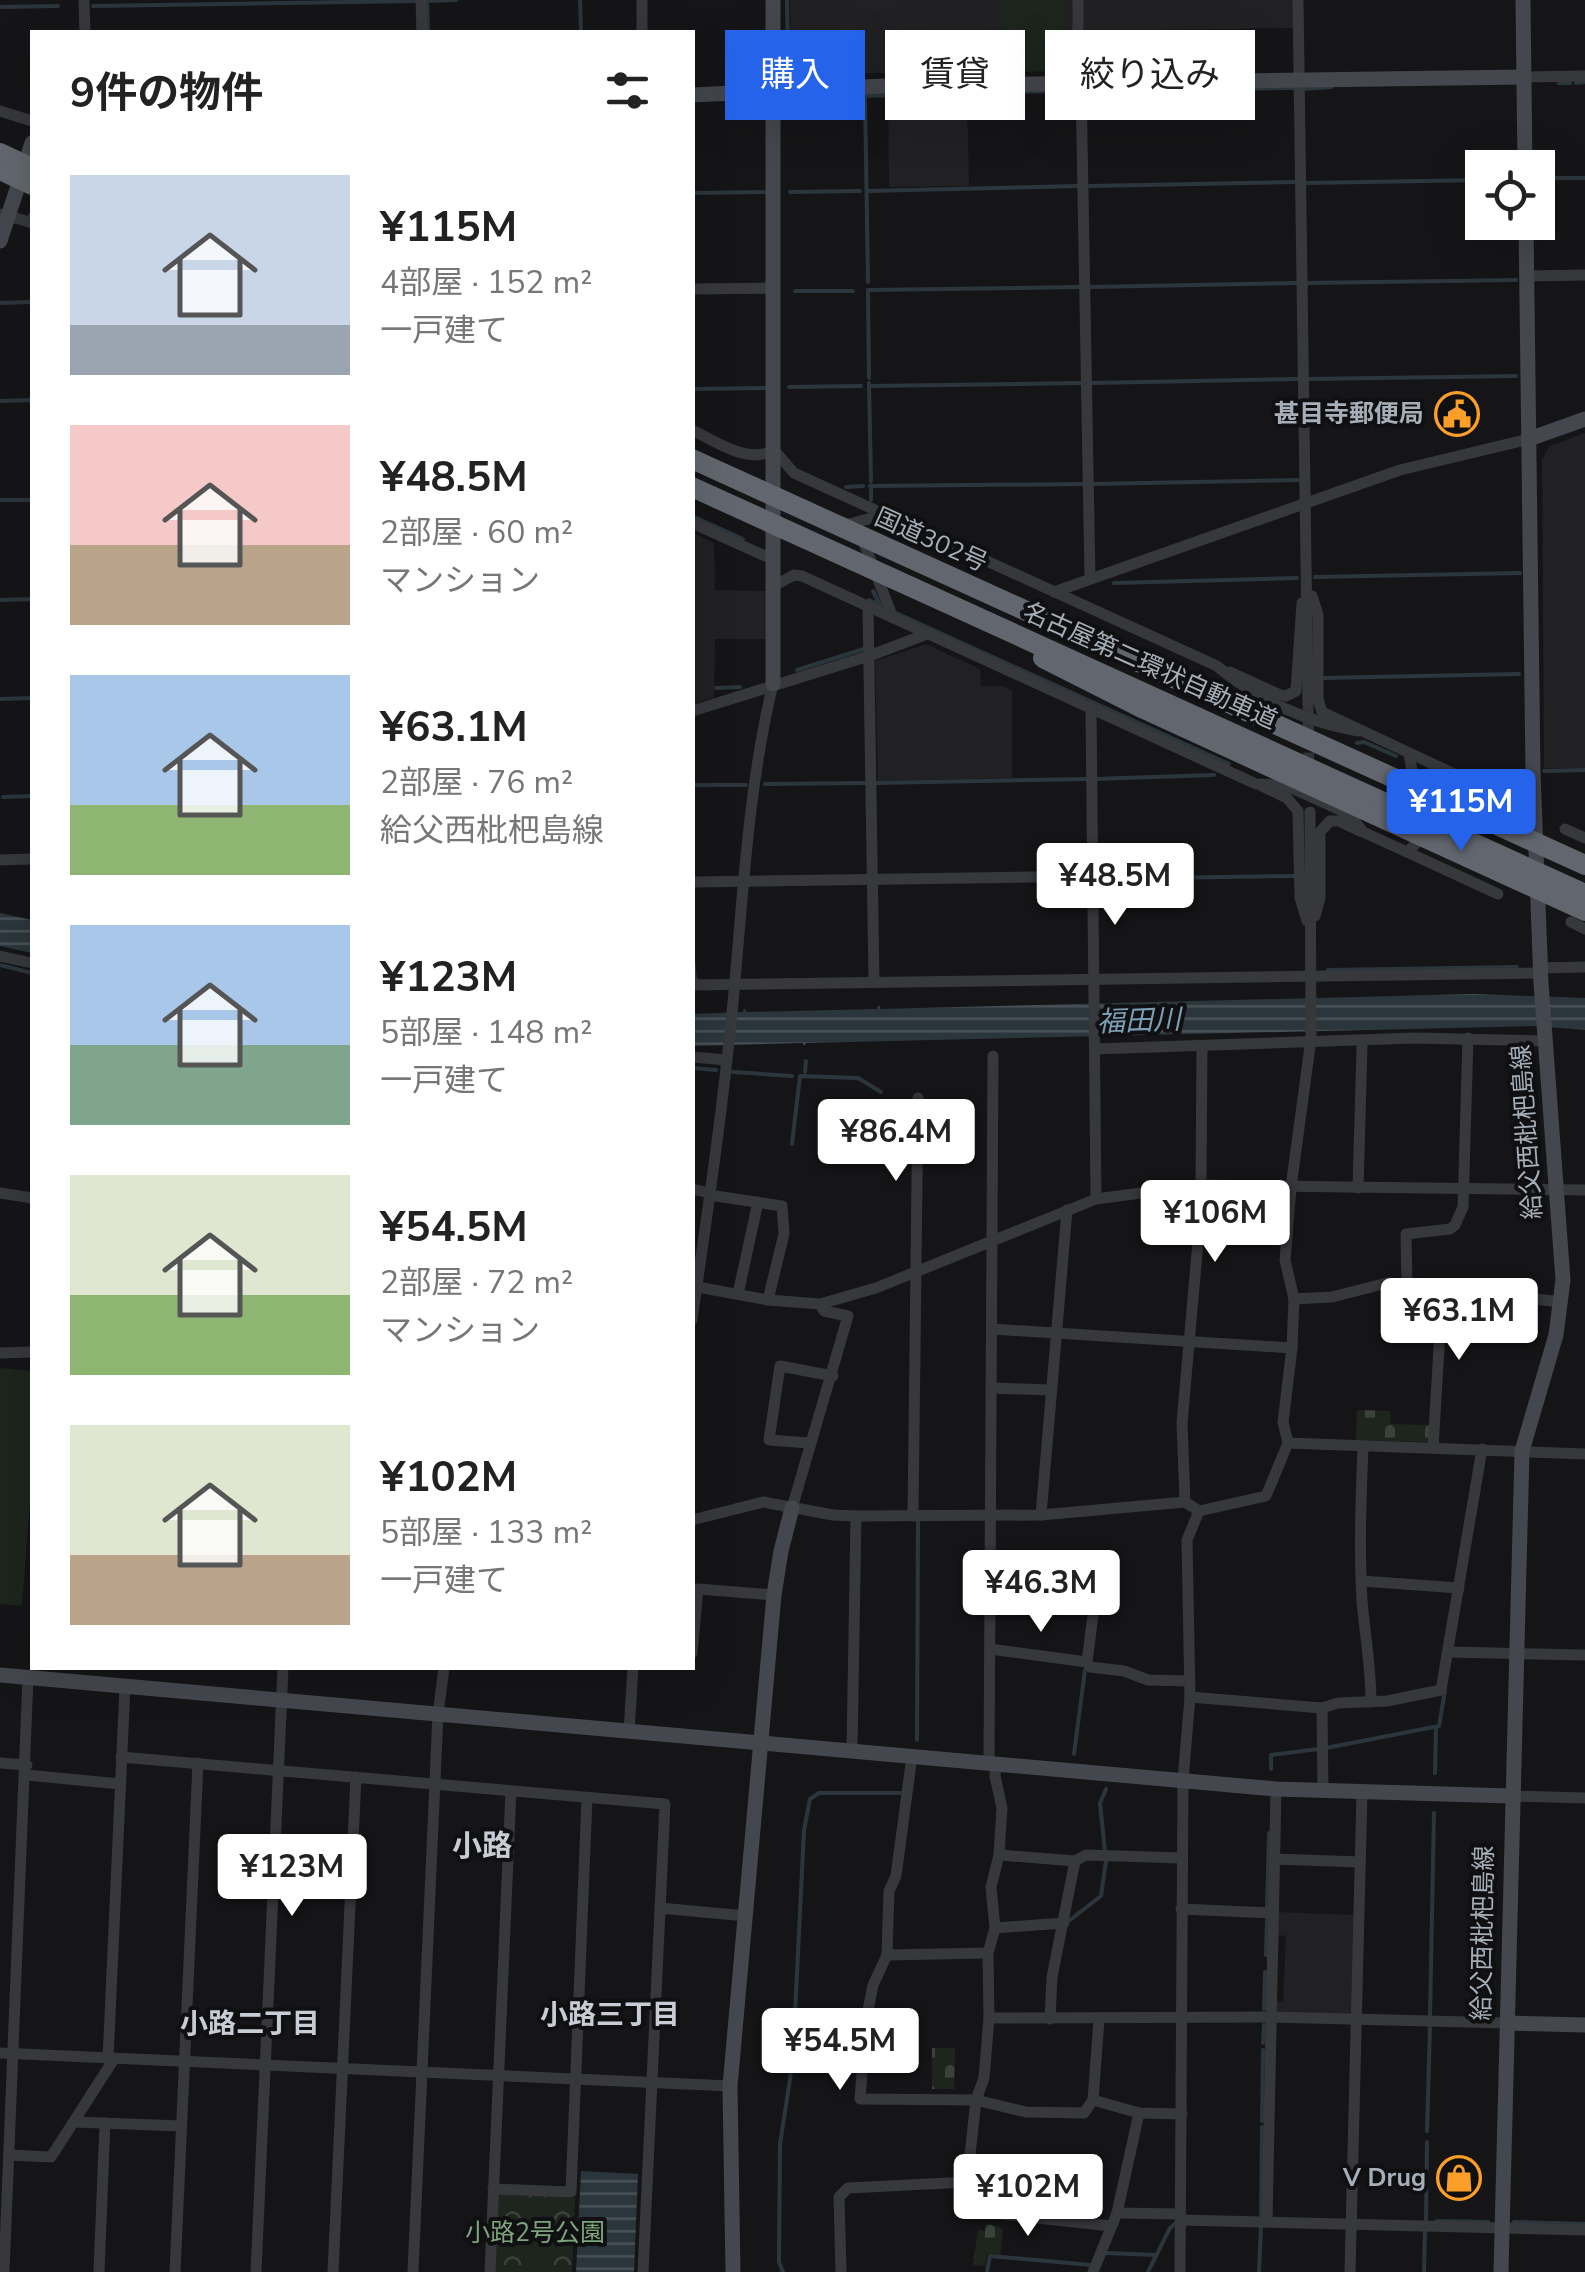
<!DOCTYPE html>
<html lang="ja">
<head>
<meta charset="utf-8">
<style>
	:root { --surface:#fff; --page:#f6f6f6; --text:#222; --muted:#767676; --accent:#2563eb }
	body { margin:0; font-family:"Nunito Sans","Noto Sans JP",sans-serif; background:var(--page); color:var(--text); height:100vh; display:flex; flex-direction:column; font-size:38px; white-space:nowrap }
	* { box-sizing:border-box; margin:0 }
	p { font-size:32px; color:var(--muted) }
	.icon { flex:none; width:55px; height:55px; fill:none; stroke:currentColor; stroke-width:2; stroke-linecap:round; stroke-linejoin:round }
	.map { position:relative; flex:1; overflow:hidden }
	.side { position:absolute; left:30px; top:30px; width:665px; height:1640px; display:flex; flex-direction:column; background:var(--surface); border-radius:0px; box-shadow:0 10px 40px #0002 }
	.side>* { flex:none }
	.top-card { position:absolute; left:725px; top:30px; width:710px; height:90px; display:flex; gap:20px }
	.fabs { position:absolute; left:1465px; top:150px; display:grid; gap:20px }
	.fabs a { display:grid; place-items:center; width:90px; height:90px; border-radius:0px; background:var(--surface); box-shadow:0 10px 40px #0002; font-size:50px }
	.price { position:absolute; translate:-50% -85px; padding:0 22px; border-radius:10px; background:#fff; color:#222; font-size:32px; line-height:65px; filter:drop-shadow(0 2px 5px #0008) }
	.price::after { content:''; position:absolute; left:50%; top:60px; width:30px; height:22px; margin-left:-15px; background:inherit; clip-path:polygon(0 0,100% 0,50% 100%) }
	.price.selected { background:var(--accent); color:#fff }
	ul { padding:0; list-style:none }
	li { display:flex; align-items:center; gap:30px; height:250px; padding:0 40px }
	li span { display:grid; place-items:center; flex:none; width:280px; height:200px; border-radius:0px; color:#555 }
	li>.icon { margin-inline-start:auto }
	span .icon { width:120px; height:120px; fill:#fffc; stroke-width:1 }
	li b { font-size:42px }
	h2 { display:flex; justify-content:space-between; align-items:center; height:120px; padding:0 40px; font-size:42px }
	.tag { padding:0 35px; border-radius:0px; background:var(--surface); box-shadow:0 10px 40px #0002; font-size:35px; line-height:90px }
	.tag.selected { background:var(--accent); color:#fff }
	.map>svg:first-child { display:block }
	.built { fill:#212124 }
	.green { fill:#1d251d }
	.cemetery { fill:url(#cemetery-stones) }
	.park { fill:url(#park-crowns) }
	.water { fill:url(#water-rules) }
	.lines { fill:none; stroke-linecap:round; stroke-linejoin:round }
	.stream { stroke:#2b363c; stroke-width:4 }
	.street-tunnel { stroke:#323437; stroke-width:11; stroke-dasharray:11 5.5; stroke-linecap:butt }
	.street { stroke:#36383c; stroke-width:11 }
	.secondary { stroke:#44474d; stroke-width:15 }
	.highway { stroke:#62666e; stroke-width:20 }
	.labels { text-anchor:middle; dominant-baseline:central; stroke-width:8; stroke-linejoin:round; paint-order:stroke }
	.poi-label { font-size:25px; font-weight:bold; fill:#a6aeb8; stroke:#101012; text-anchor:end }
	.street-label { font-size:25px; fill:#a6aeb8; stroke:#101012 }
	.park-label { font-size:25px; fill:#7ea47c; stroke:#101012 }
	.water-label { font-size:28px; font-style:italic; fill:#7ba0b5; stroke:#101012 }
	.neighbourhood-label { font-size:28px; font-weight:bold; fill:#c8ccd4; stroke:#101012 }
	.quarter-label { font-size:30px; font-weight:bold; fill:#c8ccd4; stroke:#101012 }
</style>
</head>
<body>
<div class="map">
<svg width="1585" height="2272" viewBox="0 0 1585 2272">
	<defs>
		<pattern id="cemetery-stones" width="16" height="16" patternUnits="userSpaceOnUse" patternTransform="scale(2.5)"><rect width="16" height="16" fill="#1d251d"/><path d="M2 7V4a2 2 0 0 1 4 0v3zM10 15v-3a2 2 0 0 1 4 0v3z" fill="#3b423c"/></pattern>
		<pattern id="park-crowns" width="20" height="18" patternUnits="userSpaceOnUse" patternTransform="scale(2.5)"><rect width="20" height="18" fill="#1d251d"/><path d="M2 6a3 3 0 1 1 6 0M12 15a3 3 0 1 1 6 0" fill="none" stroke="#3b423c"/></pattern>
		<pattern id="water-rules" width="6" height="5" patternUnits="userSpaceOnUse" patternTransform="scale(2.5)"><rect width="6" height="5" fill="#2b363c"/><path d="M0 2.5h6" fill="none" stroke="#475156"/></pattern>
	</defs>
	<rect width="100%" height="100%" fill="#151517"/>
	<!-- built -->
	<g class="built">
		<polygon points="790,0 1073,0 1073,71 796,74 791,62"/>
		<polygon points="1083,0 1295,0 1293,28 1086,31 1083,28"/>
		<polygon points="967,95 969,186 889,187 888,97"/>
		<polygon points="1585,433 1585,768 1544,768 1542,459 1550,446"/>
		<polygon points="693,533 714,543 715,590 765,591 765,639 715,639 714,697 693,704"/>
		<polygon points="926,644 980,669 981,686 1002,686 1012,691 1012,778 878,781 875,661"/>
		<polygon points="1276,1912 1356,1915 1353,2009 1348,2015 1278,2013 1274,2002 1283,2002 1286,1936 1276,1935"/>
	</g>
	<!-- green -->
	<g class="green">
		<polygon points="1001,0 1066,0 1067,71 1002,72"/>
		<polygon points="0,1368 32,1371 32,1475 22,1606 0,1604"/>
	</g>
	<!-- cemetery -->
	<g class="cemetery">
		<polygon points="1357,1410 1390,1411 1391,1424 1429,1425 1429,1442 1356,1440"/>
		<polygon points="932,2048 955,2048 954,2089 932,2089"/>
		<polygon points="986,2224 998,2226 1003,2231 1000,2255 987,2254 985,2266 973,2265 978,2230 985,2231"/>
	</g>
	<!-- park -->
	<polygon class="park" points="502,2194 575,2198 572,2272 495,2272 498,2197"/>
	<!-- water -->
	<g class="water">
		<polygon points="0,913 32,920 32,953 0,946"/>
		<polygon points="1473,994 1585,998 1585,1030 1534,1026 806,1043 804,1046 803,1043 693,1046 692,1014 743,1012 744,1008 747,1012 877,1009 879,1005 880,1009"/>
		<polygon points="581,2171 638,2174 634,2272 576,2272"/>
	</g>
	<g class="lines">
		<!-- stream -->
		<g class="stream">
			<polyline points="427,0 428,32"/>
			<polyline points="580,0 581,32"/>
			<polyline points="787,0 788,61"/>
			<polyline points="425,1 456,0"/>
			<polyline points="93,6 416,1"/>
			<polyline points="0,7 58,6"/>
			<polyline points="1559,83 1570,83"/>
			<polyline points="1576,83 1585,82"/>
			<polyline points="1204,89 1294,88"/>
			<polyline points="1303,89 1332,87"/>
			<polyline points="943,93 1054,91"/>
			<polyline points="1540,178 1585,178"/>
			<polyline points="1305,183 1482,180"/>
			<polyline points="1090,186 1294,182"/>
			<polyline points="867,191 1078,186"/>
			<polyline points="790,192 860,191"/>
			<polyline points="692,193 764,192"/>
			<polyline points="30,215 32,216"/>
			<polyline points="868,282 865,96 924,94"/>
			<polyline points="1089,287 1298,283"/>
			<polyline points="1306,287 1306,283 1516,280"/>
			<polyline points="795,291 853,291"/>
			<polyline points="0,303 32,302"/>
			<polyline points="869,378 868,290 1080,287"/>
			<polyline points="1308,379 1516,376"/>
			<polyline points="869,383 871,481"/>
			<polyline points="1091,383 1299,379"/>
			<polyline points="869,386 1081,383"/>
			<polyline points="789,387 861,386"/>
			<polyline points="692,389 765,388"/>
			<polyline points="0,401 32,400"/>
			<polyline points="1093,484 1301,480"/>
			<polyline points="871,485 871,500"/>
			<polyline points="870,486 1084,484"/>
			<polyline points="846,487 863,486"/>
			<polyline points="0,500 32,500"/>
			<polyline points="692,516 743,539"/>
			<polyline points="1315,577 1520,573"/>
			<polyline points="1114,583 1297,578"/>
			<polyline points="873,591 880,605"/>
			<polyline points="0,600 32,599"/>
			<polyline points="869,600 880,605"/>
			<polyline points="896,613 1229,764"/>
			<polyline points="797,670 864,649"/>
			<polyline points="1322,678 1519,674"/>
			<polyline points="716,688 740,687"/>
			<polyline points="1,699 32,698"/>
			<polyline points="1357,743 1364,742 1396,756"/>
			<polyline points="1428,770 1498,803"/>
			<polyline points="1544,771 1585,770"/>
			<polyline points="1094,779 1214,775"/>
			<polyline points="875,783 1087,779"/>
			<polyline points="765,784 866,783"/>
			<polyline points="692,785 746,785"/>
			<polyline points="3,797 32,796"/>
			<polyline points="1098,879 1294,876"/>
			<polyline points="692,949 695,980 697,980"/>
			<polyline points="0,965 32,973"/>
			<polyline points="1328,970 1517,967"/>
			<polyline points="692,1068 716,1070"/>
			<polyline points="733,1072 792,1076"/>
			<polyline points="805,1072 806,1061"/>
			<polyline points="792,1144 800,1076 858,1078 881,1092"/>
			<polyline points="917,1740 918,1521"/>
			<polyline points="1326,1748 1439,1726 1445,1691"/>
			<polyline points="1074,1754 1085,1670"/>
			<polyline points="1271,1769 1271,1755 1318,1749"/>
			<polyline points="1435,1773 1436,1728"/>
			<polyline points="1105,1852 1100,1803 1106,1789"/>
			<polyline points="1267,1908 1269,1833"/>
			<polyline points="1070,1920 1101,1896 1106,1861"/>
			<polyline points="1266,1955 1267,1917"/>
			<polyline points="1264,2009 1265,1972"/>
			<polyline points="1430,2015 1434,1813"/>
			<polyline points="1263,2043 1264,2025"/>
			<polyline points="793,2055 804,1830 810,1799 819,1793 904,1793"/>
			<polyline points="1262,2121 1263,2050"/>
			<polyline points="1427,2131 1430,2027"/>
			<polyline points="1261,2217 1262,2127"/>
			<polyline points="1426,2220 1427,2142"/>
			<polyline points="1437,2221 1488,2222"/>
			<polyline points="1514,2222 1585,2224"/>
			<polyline points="1106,2253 1156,2255"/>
			<polyline points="783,2272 779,2262 780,2144 793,2060"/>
			<polyline points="987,2272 990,2256 1091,2265"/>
			<polyline points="1148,2272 1170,2228 1176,2223"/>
			<polyline points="1259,2272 1261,2227"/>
			<polyline points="1424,2272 1425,2229"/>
		</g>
		<!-- street-tunnel -->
		<polyline class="street-tunnel" points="1308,703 1309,773"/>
		<!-- street -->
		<g class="street">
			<polyline points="84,0 85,32"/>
			<polyline points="421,0 422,32"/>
			<polyline points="642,0 642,32"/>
			<polyline points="1078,0 1078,83"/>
			<polyline points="1298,0 1308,703"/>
			<polyline points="1524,77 1585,76"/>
			<polyline points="1081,83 1090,579"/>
			<polyline points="0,111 32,121"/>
			<polyline points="0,214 7,220 16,218 32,223"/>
			<polyline points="1527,276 1585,275"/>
			<polyline points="692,289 775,288"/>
			<path d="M 692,430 C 717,442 749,465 774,450 L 794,473 L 1217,666 C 1257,700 1307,722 1358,731"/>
			<polyline points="692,523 774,560"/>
			<polyline points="841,526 884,515"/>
			<polyline points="862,538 893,618"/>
			<polyline points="774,586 794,575 802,576 1256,784 1285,785 1349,814 1363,832 1407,852 1456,806"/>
			<polyline points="1054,592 1400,470 1529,439"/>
			<polyline points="1312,596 1318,615 1318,699 1322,712 1501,796"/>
			<polyline points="868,607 874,982"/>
			<polyline points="1230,672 1278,694 1286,696 1296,691 1302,603"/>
			<polyline points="1091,709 1096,1199"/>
			<polyline points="692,711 869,656 927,634"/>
			<polyline points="1409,754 1415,788"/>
			<polyline points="1262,786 1287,798 1298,811 1300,898 1307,921"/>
			<polyline points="1565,829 1585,838"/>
			<polyline points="1407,852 1498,894"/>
			<polyline points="0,860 32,859"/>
			<polyline points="692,882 1094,876"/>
			<polyline points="1315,916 1320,898 1320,832 1330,821 1339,821 1360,831"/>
			<polyline points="1571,922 1585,929"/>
			<polyline points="0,956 32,963"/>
			<polyline points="1540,968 1585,967"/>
			<polyline points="692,985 1540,973"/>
			<polyline points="1095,1049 1414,1038 1545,1041"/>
			<polyline points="692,1057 727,1060"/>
			<polyline points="1201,1185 1202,1046"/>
			<polyline points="1203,1185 1182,1423 1185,1502 1199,1511 1266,1496 1288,1443 1283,1422 1292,1348 1294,1299 1285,1260 1291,1187 1311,1039 1310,812"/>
			<polyline points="1358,1188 1362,1047"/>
			<polyline points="692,1189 710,1193"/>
			<polyline points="0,1193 32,1198"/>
			<polyline points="709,1195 782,1206 784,1234 768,1300"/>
			<polyline points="692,1286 768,1300 820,1304 876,1288 1096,1199 1201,1185 1585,1190"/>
			<polyline points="1407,1286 1406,1234 1450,1229 1455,1225 1463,1207 1468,1038"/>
			<polyline points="1420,1288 1418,1330 1440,1331 1433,1448"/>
			<polyline points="738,1294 758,1202"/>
			<polyline points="1294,1299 1332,1297 1387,1283 1562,1302"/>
			<path d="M 692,1320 C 707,1215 723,1108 733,1002 C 743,897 748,787 773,684"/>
			<polyline points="992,1329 1292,1348"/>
			<polyline points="0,1353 32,1352"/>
			<polyline points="992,1388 1050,1390"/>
			<polyline points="809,1443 769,1440 780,1366 833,1376"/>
			<polyline points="1288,1443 1585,1454"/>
			<path d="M 1363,1446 C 1361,1497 1359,1549 1362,1601 C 1365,1635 1371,1667 1371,1702"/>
			<polyline points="792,1508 848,1316 824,1311 820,1304"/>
			<polyline points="1041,1515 1067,1210"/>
			<polyline points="913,1516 918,1098"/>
			<polyline points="692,1520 763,1502 833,1515 856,1516 1041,1515 1185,1502"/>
			<polyline points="1362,1581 1459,1588"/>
			<polyline points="991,1583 1039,1580 1092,1585 1096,1591 1087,1662 1090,1667 1124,1671 1148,1680 1190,1681"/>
			<polyline points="990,1649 1087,1662"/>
			<polyline points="1448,1652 1585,1655"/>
			<polyline points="692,1653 698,1589 774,1595"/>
			<polyline points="1190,1697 1322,1708 1338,1703 1387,1701 1441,1690 1482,1449"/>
			<polyline points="1322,1708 1323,1791"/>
			<polyline points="629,1731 633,1668"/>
			<polyline points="852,1750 856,1516"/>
			<polyline points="912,1756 896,1876 889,1891 887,1955 873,1985 866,2021 860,2099 976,2100 1026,2112 1084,2113 1093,2100 1139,2113 1182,2114"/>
			<polyline points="121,1757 665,1804 643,2272"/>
			<polyline points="0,1763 27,1765"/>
			<polyline points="989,1763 993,1056"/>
			<polyline points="27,1775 120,1784"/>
			<polyline points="1511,1796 1585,1798"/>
			<polyline points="999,1855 1075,1861"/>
			<polyline points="1274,1859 1360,1862"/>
			<polyline points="660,1908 746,1916"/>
			<polyline points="1181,1909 1273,1913"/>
			<polyline points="995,1928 1064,1923"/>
			<polyline points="887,1955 988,1953"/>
			<polyline points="989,2018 1271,2017 1507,2023"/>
			<polyline points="1050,2019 1052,1977 1075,1861 1086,1855 1182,1858"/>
			<polyline points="0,2053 730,2086"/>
			<polyline points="108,2059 125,1687"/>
			<polyline points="1093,2100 1099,2020"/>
			<polyline points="74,2122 181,2126"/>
			<polyline points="9,2155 51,2157 114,2059"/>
			<polyline points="967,2182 976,2100 984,2078 989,2018 988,1953 995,1928 991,1887 999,1855 1002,1808 995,1776 996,1763"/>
			<polyline points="493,2189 571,2192 587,1798"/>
			<polyline points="1117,2213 1180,2214"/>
			<polyline points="1182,2220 1585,2230"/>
			<polyline points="1267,2221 1276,1789"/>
			<polyline points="4,2272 28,1677"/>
			<polyline points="99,2272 105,2123"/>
			<polyline points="175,2272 198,1763"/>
			<polyline points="256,2272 283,1668"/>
			<polyline points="333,2272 356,1777"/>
			<polyline points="413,2272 438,1714 444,1668"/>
			<polyline points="490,2272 511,1791"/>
			<polyline points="841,2272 839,2197 848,2188 967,2182 990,2186 989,2208 1000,2214 1111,2226"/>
			<polyline points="1093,2272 1117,2213 1139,2113"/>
			<polyline points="1180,2272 1183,1780 1190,1697 1187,1540 1199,1511"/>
			<polyline points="1350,2272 1362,1792"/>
		</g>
		<!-- secondary -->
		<g class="secondary">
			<polyline points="773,0 773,684"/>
			<polyline points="1523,0 1525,168"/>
			<polyline points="692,95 884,86 1524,77"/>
			<polyline points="0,241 32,143"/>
			<polyline points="1529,439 1585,419"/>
			<polyline points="0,1675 1276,1789 1511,1796"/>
			<polyline points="1507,2023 1585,2025"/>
			<polyline points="733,2272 730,2086 774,1595 781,1551 792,1508"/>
			<polyline points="1501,2272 1522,1451 1556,1335 1563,1280 1541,983 1533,772 1526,222"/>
		</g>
		<!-- highway -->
		<g class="highway">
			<polyline points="0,153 32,168"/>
			<polyline points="0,170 32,185"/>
			<polyline points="692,459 1585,865"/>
			<polyline points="692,487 1585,894"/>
			<polyline points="1043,658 1144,709 1585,911"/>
		</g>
	</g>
	<!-- icons -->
	<defs>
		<g id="civic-ring" transform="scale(2.25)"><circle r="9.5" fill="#101012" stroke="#fb9f29" stroke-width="1.5"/><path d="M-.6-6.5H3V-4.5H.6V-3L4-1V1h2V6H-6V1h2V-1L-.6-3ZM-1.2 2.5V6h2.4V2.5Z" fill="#fb9f29"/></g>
		<g id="shop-ring" transform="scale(2.25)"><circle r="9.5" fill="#101012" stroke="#fb9f29" stroke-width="1.5"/><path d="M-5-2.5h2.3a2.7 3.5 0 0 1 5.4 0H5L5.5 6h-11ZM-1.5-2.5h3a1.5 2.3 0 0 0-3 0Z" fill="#fb9f29"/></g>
	</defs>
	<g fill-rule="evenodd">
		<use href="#civic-ring" x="1457" y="414"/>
		<use href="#shop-ring" x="1459" y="2178"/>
	</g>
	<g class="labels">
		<!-- poi labels -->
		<g class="poi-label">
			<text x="1424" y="414">甚目寺郵便局</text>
			<text x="1426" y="2178">V Drug</text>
		</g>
		<!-- street labels -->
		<g class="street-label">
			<text transform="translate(931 540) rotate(24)">国道302号</text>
			<text transform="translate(1150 666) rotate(24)">名古屋第二環状自動車道</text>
			<text transform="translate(1527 1132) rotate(-94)">給父西枇杷島線</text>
			<text transform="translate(1483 1933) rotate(-89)">給父西枇杷島線</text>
		</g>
		<!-- park labels -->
		<g class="park-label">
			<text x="535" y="2233">小路2号公園</text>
		</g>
		<!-- water labels -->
		<g class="water-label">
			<text transform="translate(1139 1021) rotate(-2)">福田川</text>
		</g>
		<!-- neighbourhood labels -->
		<g class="neighbourhood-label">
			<text x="610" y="2015">小路三丁目</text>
			<text x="250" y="2024">小路二丁目</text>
		</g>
		<!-- quarter labels -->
		<g class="quarter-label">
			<text x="482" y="1846">小路</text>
		</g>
	</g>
</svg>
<div class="fabs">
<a><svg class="icon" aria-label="locate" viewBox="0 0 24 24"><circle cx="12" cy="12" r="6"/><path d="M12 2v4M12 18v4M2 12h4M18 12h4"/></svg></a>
</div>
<b class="price selected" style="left:1461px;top:854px">¥115M</b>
<b class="price" style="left:1115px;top:928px">¥48.5M</b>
<b class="price" style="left:896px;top:1184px">¥86.4M</b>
<b class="price" style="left:1215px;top:1265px">¥106M</b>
<b class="price" style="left:1459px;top:1363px">¥63.1M</b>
<b class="price" style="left:1041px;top:1635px">¥46.3M</b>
<b class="price" style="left:292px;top:1919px">¥123M</b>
<b class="price" style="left:840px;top:2093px">¥54.5M</b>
<b class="price" style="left:1028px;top:2239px">¥102M</b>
<div class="top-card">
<a class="tag selected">購入</a>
<a class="tag">賃貸</a>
<a class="tag">絞り込み</a>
</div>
<section class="side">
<h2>9件の物件<svg class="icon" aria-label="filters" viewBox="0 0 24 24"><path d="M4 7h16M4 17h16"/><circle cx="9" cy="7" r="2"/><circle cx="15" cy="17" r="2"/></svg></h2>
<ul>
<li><span style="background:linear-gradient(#c9d6e8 75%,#9aa5b1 0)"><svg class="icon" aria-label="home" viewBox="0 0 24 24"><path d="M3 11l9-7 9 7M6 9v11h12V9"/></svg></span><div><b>¥115M</b><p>4部屋 · 152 m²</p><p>一戸建て</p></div></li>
<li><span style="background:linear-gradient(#f6c9c9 60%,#b9a48a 0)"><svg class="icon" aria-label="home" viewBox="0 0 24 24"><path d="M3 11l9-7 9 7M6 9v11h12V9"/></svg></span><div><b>¥48.5M</b><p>2部屋 · 60 m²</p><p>マンション</p></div></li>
<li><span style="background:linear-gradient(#a9c7e8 65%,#8fb573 0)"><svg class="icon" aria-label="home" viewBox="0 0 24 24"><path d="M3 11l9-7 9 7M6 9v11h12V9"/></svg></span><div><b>¥63.1M</b><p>2部屋 · 76 m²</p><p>給父西枇杷島線</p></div></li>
<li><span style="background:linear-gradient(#a9c7e8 60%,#7fa58c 0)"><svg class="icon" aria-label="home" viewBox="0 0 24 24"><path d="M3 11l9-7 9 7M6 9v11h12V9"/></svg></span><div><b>¥123M</b><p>5部屋 · 148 m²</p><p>一戸建て</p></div></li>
<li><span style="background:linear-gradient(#dfe7d0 60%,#8fb573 0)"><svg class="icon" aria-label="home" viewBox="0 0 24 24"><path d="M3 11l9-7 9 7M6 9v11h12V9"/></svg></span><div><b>¥54.5M</b><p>2部屋 · 72 m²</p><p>マンション</p></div></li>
<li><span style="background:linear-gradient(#dfe7d0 65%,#b9a48a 0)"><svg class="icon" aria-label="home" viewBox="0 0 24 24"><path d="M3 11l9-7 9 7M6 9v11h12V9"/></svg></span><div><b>¥102M</b><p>5部屋 · 133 m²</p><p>一戸建て</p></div></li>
</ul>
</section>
</div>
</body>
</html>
